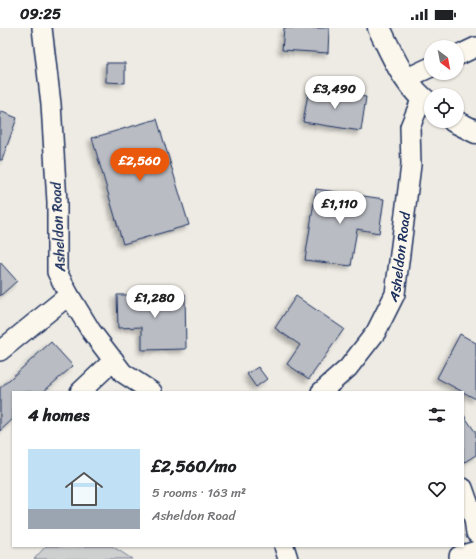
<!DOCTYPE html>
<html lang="en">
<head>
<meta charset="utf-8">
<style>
	:root { --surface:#fff; --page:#f6f6f6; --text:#202124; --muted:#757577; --line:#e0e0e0; --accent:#ea580c }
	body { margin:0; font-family:Sriracha,sans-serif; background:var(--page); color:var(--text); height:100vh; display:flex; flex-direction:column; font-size:15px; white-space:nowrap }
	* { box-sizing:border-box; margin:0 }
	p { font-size:13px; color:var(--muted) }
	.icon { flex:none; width:22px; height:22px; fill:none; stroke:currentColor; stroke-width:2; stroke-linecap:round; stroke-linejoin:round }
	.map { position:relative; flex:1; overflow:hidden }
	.sheet { position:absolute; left:12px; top:363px; width:452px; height:156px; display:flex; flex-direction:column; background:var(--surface); border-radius:0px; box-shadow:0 1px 3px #0004 }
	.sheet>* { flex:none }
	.needle { width:26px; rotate:148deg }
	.controls { position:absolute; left:424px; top:12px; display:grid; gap:8px }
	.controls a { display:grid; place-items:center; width:40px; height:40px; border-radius:50%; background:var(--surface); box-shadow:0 1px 3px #0004; font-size:20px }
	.price { position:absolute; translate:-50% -34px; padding:0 9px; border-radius:14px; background:#fff; color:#222; font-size:13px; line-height:26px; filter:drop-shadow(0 1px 2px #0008) }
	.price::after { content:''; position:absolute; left:50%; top:24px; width:12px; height:9px; margin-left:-6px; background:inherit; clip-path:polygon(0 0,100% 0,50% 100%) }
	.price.current { background:var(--accent); color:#fff }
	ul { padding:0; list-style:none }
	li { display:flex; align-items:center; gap:12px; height:100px; padding:0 16px }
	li+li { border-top:1px solid var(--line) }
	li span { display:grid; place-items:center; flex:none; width:112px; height:80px; border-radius:0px; color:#555 }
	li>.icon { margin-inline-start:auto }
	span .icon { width:48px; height:48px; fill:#fffc; stroke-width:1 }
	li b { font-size:17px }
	h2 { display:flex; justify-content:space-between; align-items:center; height:48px; padding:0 16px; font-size:17px }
	.status { display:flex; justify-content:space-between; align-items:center; height:28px; padding:0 20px; background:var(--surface); direction:ltr }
	.status svg { height:11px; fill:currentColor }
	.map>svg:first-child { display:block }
	.green { fill:#cecfcf; stroke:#747f96 }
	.building { fill:#b9bcc3; stroke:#1b2f5e; filter:url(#shadow) }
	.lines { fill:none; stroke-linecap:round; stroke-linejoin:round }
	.minor-casing { stroke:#1b2f5e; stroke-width:22 }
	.major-casing { stroke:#1b2f5e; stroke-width:25 }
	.minor { stroke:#fbf7ec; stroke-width:19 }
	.major { stroke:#fbf7ec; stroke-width:22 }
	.labels { text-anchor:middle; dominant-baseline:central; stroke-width:3.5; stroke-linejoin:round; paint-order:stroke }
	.street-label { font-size:14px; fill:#1b2f5e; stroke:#fbf7ec }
</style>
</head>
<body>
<div class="status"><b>09:25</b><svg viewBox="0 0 49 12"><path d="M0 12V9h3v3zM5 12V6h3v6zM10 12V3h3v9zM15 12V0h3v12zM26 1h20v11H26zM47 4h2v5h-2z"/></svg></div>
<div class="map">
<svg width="476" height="531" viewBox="0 0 476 531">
	<defs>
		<filter id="shadow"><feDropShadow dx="-3.5" dy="3.5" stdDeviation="2" flood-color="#0004"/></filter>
	</defs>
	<rect width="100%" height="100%" fill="#eeebe4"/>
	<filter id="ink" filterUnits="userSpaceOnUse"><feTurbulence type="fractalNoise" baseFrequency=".025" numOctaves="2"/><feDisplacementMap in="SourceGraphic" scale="8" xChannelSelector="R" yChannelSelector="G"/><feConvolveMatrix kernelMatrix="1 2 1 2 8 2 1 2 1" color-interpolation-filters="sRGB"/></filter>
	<g filter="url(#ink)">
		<!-- green -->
		<polygon class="green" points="46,518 112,518 132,531 34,531"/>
		<!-- building -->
		<g class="building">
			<polygon points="284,0 329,0 328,25 282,22"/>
			<polygon points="106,35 125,35 125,55 106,54"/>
			<polygon points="309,60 366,69 361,103 303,94"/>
			<polygon points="0,83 17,90 2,132 0,132"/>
			<polygon points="157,91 189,197 123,216 92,110"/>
			<polygon points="316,161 384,171 379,205 357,201 351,238 305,232"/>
			<polygon points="0,234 17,253 0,268"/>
			<polygon points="185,266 186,321 142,322 142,299 118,300 117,267"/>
			<polygon points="296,268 344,301 309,351 287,336 300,317 275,300"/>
			<polygon points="460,306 476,315 476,371 437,350"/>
			<polygon points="51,314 73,338 43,364 13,364 13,391 0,403 0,360"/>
			<polygon points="258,339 267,351 256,359 247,346"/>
			<polygon points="463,386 476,405 476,427 463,435"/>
		</g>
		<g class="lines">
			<!-- minor casing -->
			<g class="minor-casing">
				<g id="minor">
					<polyline points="42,0 51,76 57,174 57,244 69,267 91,303 123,345 152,364"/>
					<polyline points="457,28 476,19"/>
					<polyline points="405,51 431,39"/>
					<polyline points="0,323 69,267"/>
					<polyline points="80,364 114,332"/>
					<path id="s1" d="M 321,364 L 348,340 L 376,304 L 395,266 L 411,137 L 410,99 L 422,70"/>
					<polyline points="463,460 474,491 476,505"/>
					<polyline points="284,518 288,531"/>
					<polyline points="459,528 476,523"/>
				</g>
			</g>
			<!-- major casing -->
			<g class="major-casing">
				<g id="major">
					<path d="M 379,0 C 393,28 404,58 431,77"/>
					<polyline points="454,93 476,104"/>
				</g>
			</g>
			<!-- minor -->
			<use href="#minor" class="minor"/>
			<!-- major -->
			<use href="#major" class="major"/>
		</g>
	</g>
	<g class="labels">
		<!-- street labels -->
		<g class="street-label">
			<text transform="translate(58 199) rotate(-93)">Asheldon Road</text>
			<text stroke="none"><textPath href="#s1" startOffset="162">Asheldon Road</textPath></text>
		</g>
	</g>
</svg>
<div class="controls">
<a><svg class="needle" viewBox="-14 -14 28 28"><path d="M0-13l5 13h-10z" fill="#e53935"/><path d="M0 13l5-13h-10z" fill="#757577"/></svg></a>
<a><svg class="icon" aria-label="locate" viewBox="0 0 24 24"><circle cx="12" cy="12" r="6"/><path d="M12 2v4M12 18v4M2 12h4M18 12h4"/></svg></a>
</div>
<b class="price" style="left:335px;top:82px">£3,490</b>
<b class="price current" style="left:140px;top:154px">£2,560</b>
<b class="price" style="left:340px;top:197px">£1,110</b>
<b class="price" style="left:155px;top:291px">£1,280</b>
<section class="sheet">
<h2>4 homes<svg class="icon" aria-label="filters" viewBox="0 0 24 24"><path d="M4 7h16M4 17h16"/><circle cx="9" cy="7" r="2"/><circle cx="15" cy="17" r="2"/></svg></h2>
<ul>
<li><span style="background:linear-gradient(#bfe0f5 75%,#9aa5b1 0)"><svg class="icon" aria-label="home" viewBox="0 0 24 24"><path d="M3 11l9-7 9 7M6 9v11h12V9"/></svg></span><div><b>£2,560/mo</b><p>5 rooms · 163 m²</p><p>Asheldon Road</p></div><svg class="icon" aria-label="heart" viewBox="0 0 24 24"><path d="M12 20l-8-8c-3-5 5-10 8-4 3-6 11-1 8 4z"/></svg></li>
</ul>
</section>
</div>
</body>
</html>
